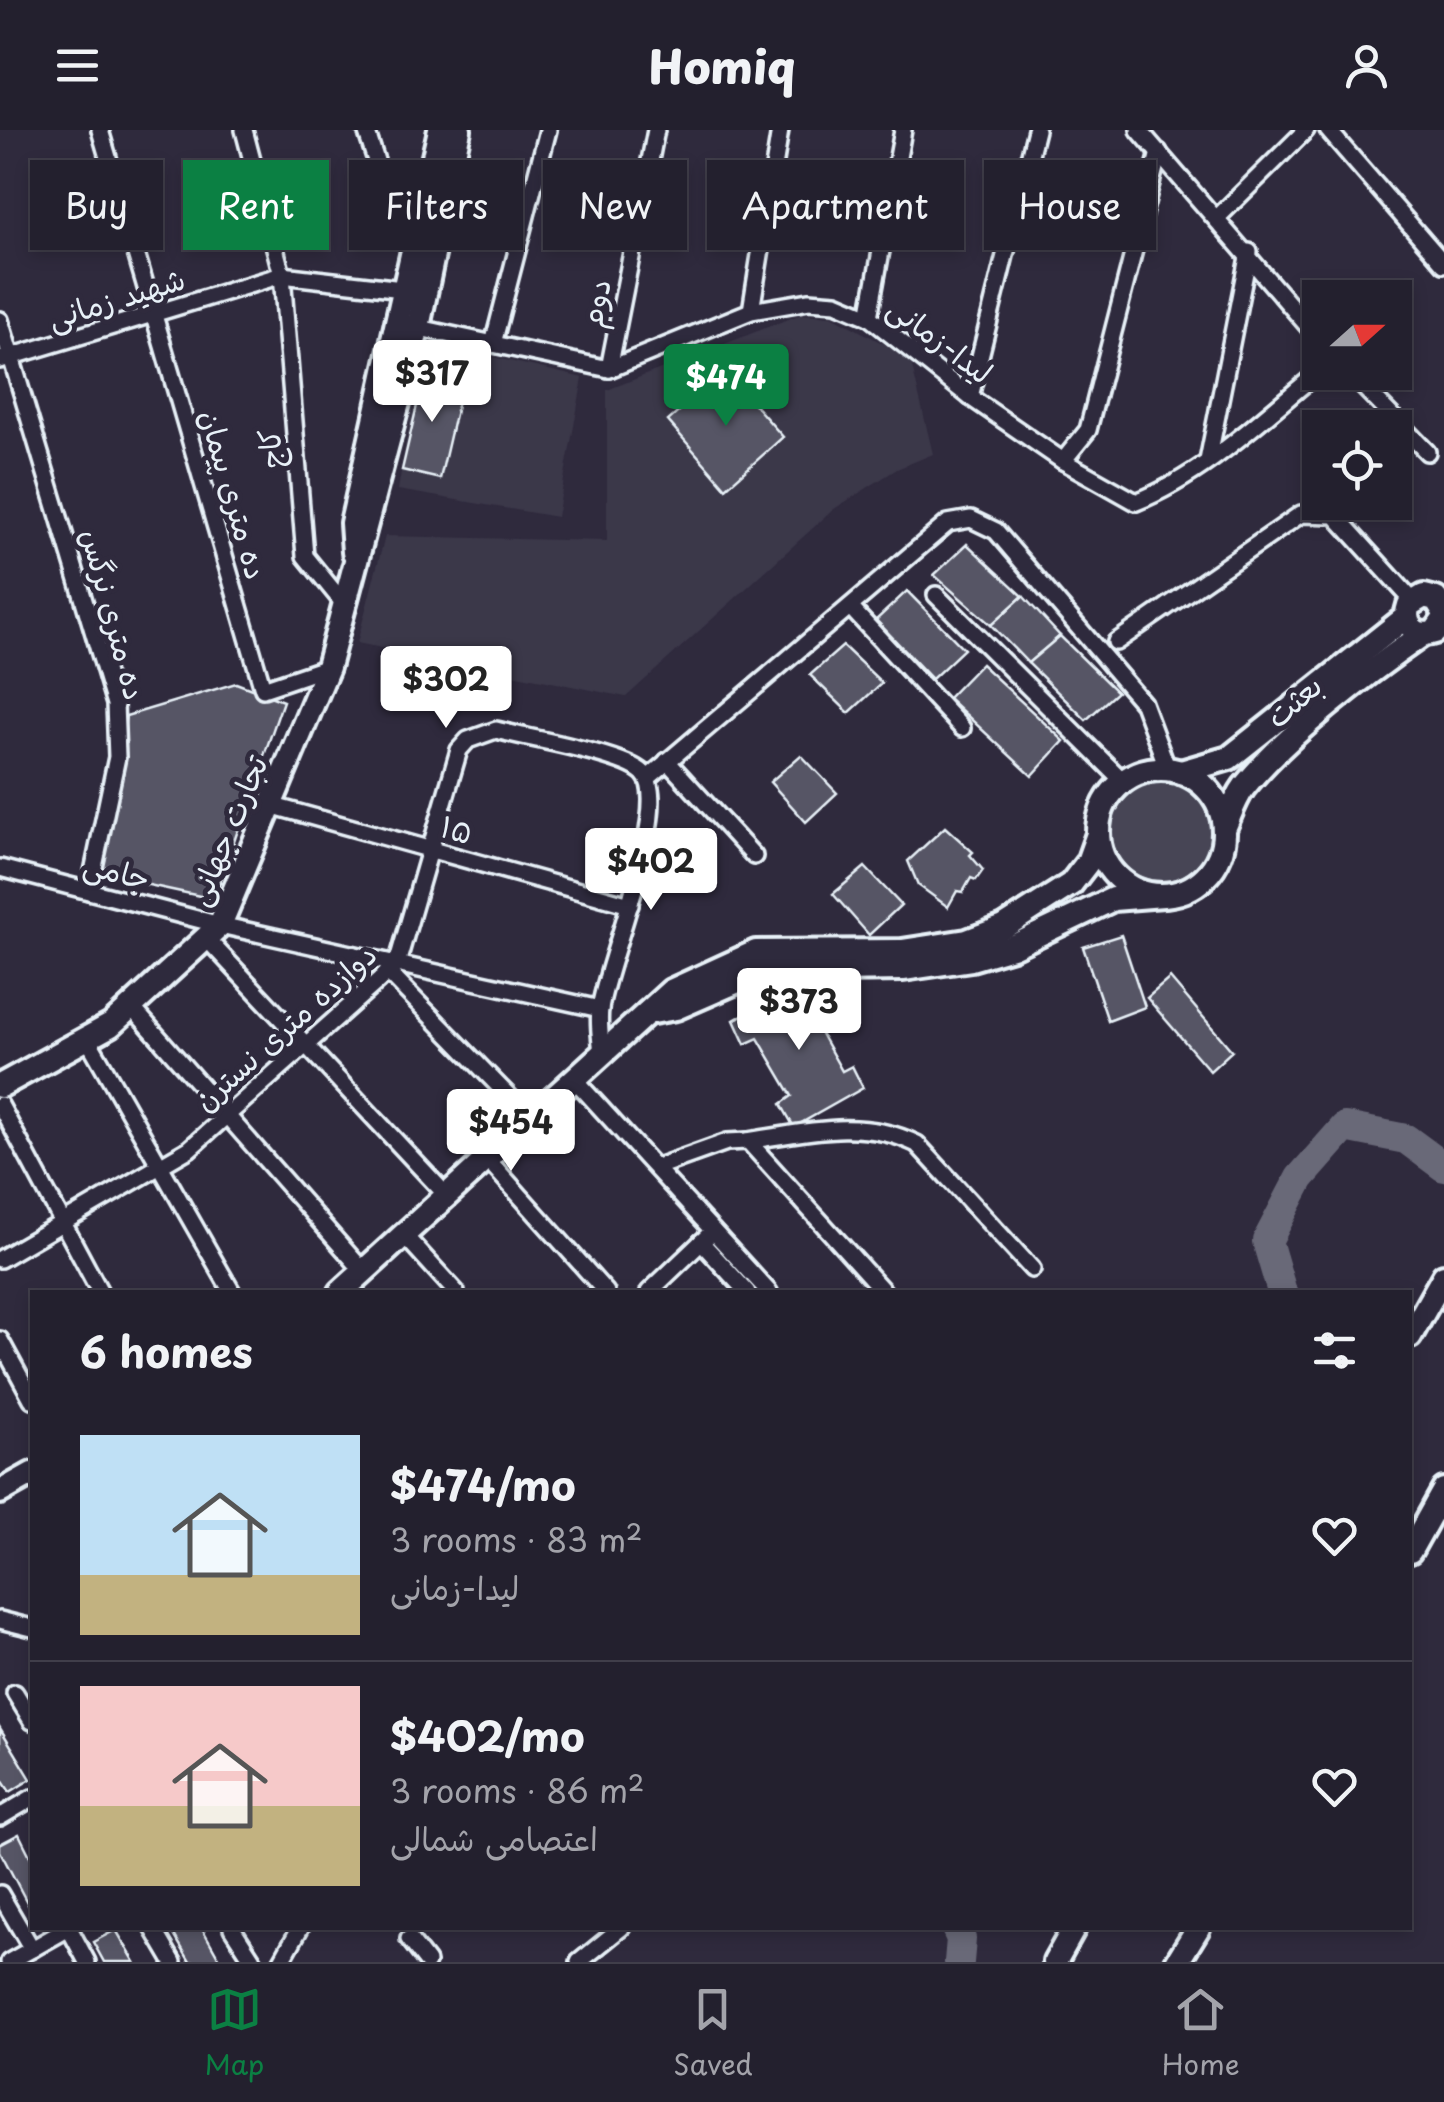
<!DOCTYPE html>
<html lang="en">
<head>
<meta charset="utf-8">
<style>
	:root { --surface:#23202e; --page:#2b2836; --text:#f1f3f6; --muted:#a3a3aa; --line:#403e4a; --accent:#0b8043 }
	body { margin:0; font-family:"Playpen Sans","Playpen Sans Arabic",sans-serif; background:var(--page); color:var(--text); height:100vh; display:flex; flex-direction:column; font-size:38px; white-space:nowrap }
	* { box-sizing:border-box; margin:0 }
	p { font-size:32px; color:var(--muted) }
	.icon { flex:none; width:55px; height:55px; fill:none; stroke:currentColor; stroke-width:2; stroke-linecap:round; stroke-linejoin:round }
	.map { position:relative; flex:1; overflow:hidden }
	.details { position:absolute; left:30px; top:1160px; width:1382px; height:640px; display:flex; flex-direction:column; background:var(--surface); border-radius:0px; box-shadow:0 5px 15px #0003,0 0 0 2px var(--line) }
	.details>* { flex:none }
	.top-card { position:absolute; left:30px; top:30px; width:1385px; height:90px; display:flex; gap:20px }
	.needle { width:65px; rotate:69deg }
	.fabs { position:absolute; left:1302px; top:150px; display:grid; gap:20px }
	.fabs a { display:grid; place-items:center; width:110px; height:110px; border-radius:0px; background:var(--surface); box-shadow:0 5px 15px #0003,0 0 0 2px var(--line); font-size:50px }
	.price { position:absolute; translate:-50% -85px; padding:0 22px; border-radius:10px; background:#fff; color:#222; font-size:32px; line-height:65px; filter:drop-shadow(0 2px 5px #0008) }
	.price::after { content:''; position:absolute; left:50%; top:60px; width:30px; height:22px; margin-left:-15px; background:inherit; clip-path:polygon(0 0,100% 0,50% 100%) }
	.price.selected { background:var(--accent); color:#fff }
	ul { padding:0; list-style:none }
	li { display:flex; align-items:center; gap:30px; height:250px; padding:0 50px }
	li+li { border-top:2px solid var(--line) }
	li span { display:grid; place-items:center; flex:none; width:280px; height:200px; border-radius:0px; color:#555 }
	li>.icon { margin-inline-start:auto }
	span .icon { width:120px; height:120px; fill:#fffc; stroke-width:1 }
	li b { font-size:42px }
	h2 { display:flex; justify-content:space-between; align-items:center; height:120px; padding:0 50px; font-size:42px }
	.pill { padding:0 35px; border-radius:0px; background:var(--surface); box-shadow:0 5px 15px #0003,0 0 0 2px var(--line); font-size:35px; line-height:90px }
	.pill.selected { background:var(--accent); color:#fff }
	header { display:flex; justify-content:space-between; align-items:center; height:130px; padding:0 50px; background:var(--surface); font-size:45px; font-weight:800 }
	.menu { display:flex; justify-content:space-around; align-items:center; height:140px; border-top:2px solid var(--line); background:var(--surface); font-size:28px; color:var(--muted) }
	.menu a { display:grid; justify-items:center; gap:5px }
	.menu .selected { color:var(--accent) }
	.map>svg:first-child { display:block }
	.built { fill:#3b3749 }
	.green { fill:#464455; stroke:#979aa6; stroke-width:2.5 }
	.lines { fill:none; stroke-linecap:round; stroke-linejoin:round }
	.river { stroke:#696978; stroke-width:30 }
	.building { fill:#575565; stroke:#e8f1f8; stroke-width:2.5 }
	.minor-casing { stroke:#e8f1f8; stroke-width:22 }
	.secondary-casing { stroke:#e8f1f8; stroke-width:30 }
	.minor { stroke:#2f2a3d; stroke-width:15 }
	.secondary { stroke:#2f2a3d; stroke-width:22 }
	.labels { text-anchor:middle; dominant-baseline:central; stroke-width:10; stroke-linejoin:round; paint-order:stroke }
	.street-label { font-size:30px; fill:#e8f1f8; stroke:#2f2a3d }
</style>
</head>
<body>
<header><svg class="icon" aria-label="menu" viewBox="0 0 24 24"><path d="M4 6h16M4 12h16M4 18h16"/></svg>Homiq<svg class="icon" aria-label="person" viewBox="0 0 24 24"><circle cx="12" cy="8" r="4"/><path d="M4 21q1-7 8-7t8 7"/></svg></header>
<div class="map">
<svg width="1444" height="1832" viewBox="0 0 1444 1832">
	<rect width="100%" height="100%" fill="#2f2a3d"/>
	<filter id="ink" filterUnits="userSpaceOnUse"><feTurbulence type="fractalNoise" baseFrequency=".01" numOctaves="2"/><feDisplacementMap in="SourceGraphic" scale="20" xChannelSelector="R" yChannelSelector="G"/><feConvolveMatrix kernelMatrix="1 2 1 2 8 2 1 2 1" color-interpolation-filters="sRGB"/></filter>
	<g filter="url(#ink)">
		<!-- built -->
		<g class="built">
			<polygon points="801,184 832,186 910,228 933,324 897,339 834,379 626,567 357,513 385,406 607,411 607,260"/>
			<polygon points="433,213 583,248 557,387 398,360 422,217"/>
		</g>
		<!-- green -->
		<circle class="green" cx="1161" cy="700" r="51"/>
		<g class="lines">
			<!-- river -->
			<g class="river">
				<polyline points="1282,1162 1267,1111 1300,1048 1345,997 1406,1009 1444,1037"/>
				<polyline points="956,1798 961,1809 959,1832"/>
			</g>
		</g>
		<!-- building -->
		<g class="building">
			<polygon points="425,241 463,250 440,349 402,340"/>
			<polygon points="725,241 783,307 726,358 668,291"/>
			<polygon points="967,414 1023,466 991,495 934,445"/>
			<polygon points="907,461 964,519 932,549 876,490"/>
			<polygon points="1023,466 1060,506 1028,533 991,495"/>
			<polygon points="1060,506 1117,562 1086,590 1028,533"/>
			<polygon points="843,516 882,553 849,583 810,545"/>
			<polygon points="981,534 1064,611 1032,646 948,568"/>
			<polygon points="236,553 283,571 214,769 102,745 126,586"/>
			<polygon points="801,625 837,663 806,692 770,652"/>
			<polygon points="945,697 973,722 970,725 983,740 976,750 971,748 963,762 957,761 948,777 918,755 908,731"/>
			<polygon points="865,737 901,775 869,805 833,764"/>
			<polygon points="1121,805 1145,877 1108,891 1083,817"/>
			<polygon points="1170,848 1232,921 1210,941 1147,868"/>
			<polygon points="803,849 816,873 806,877 842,941 852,936 863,958 794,997 781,974 792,966 758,908 745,914 734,890"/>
			<polygon points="0,1598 31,1649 10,1662 0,1647"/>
			<polygon points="19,1704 32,1730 32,1782 0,1721 0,1714"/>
			<polygon points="170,1798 202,1798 221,1832 190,1832"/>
			<polygon points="116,1800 135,1832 104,1832 93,1812"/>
		</g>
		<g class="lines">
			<!-- minor casing -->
			<g class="minor-casing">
				<g id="minor">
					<polyline points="100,0 263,559 328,537"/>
					<polyline points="244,0 282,145 305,426 344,474"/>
					<polyline points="366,0 383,52 379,85 419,93"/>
					<polyline points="1139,0 1320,210"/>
					<polyline points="1328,0 1444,134"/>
					<polyline points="1218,87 1306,0"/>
					<polyline points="751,181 780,0"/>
					<polyline points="869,187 903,0"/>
					<polyline points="0,190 115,574 117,627 89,761"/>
					<path d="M 410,196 L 609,239 L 751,181 L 809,171 L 836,173 L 869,187 L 970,267 L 1063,331 L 1136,372 C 1206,344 1262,288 1320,241"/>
					<polyline points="493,214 548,0"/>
					<polyline points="0,230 282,145 411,160"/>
					<polyline points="609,239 656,0"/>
					<polyline points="1349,242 1427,322"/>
					<polyline points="970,267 1036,0"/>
					<polyline points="1063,331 1088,300 1159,22"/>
					<polyline points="1208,331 1249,122"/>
					<polyline points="936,465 1123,651"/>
					<polyline points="850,477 962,598"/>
					<polyline points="1116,512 1301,384 1335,385 1413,471"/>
					<polyline points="667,631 754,726"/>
					<polyline points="648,648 948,393 971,389 996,401 1143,573 1168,640"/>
					<polyline points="270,675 630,775"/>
					<polyline points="0,738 220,795 600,879"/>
					<polyline points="206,808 448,1067"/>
					<polyline points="388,842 532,990"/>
					<polyline points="131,876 365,1143"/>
					<polyline points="87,908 232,1162"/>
					<polyline points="575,950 769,1162"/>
					<polyline points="0,975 100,1162"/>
					<path d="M 748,1011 C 805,1002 863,987 917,1014 L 1032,1139"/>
					<polyline points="488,1030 606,1162"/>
					<polyline points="657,1037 727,1012 748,1011 884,1162"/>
					<polyline points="405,1106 456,1162"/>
					<polyline points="701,1112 747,1162"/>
					<path d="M 0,1129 L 189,1019 L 397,834 L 459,620 L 468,610 L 496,600 C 527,608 624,624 643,643 C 674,672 605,836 600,879 C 598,894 601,910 602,925"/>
					<polyline points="649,1162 713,1101"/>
					<polyline points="0,1210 32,1269"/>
					<polyline points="0,1490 32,1498"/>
					<polyline points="15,1563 32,1591"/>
					<polyline points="0,1687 32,1668"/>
					<polyline points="0,1764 32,1819"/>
					<polyline points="69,1798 87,1832"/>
					<polyline points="153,1798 173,1832"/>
					<polyline points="232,1798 254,1832"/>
					<polyline points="409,1809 427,1832"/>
					<polyline points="9,1832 69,1798"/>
					<polyline points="281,1832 300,1798"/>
					<polyline points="579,1832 621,1798"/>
				</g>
			</g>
			<!-- secondary casing -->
			<g class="secondary-casing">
				<g id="secondary">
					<polyline points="354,422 352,393 440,0"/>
					<path d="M 1444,482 L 1436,469 L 1424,466 L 1409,475 C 1402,494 1416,509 1435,502 L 1444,489"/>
					<circle cx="1161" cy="702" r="63"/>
					<polyline points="1181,642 1229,628 1406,487"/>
					<path d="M 1224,699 C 1230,685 1235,669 1244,657 C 1287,604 1366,544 1422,505"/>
					<polyline points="647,883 676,878 761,841 903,839 971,829 1012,817 1113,769 1163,765"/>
					<polyline points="0,956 111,895 220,795 328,537 418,197 459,0"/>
					<polyline points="341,1162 671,861 756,822 902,821 967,811 1004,797 1071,754 1088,732 1098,704"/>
					<polyline points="1410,1206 1444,1146"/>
					<polyline points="0,1362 32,1344"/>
					<polyline points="1410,1421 1444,1360"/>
					<polyline points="1055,1832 1074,1798"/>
					<polyline points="1177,1832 1198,1798"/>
				</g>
			</g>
			<!-- minor -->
			<use href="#minor" class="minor"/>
			<!-- secondary -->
			<use href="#secondary" class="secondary"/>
		</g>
	</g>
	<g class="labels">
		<!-- street labels -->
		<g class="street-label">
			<text transform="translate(116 167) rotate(-17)">شهید زمانی</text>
			<text transform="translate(594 173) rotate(-79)">دوم</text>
			<text transform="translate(941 209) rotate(37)">لیدا-زمانی</text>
			<text transform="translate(269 319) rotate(-95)">کاج</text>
			<text transform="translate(235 364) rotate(74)">ده متری پیمان</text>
			<text transform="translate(115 484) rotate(75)">ده متری نرگس</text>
			<text transform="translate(1293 570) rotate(-41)">بعثت</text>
			<text transform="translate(457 698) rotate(16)">۱۵</text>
			<text transform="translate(226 700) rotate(-67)">تجارت جهانی</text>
			<text transform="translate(117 740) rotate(14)">جامی</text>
			<text transform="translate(284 896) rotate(-42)">دوازده متری نسترن</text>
		</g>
	</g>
</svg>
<div class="fabs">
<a><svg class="needle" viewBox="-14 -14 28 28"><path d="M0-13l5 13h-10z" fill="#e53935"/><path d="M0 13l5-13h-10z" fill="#a3a3aa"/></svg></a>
<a><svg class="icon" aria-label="locate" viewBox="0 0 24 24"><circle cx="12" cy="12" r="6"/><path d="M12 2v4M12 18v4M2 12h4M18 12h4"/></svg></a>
</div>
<b class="price" style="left:432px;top:295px">$317</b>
<b class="price selected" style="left:726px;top:299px">$474</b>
<b class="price" style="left:446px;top:601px">$302</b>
<b class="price" style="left:651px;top:783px">$402</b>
<b class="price" style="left:799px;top:923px">$373</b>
<b class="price" style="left:511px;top:1044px">$454</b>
<div class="top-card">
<a class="pill">Buy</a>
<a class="pill selected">Rent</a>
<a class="pill">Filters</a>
<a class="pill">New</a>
<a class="pill">Apartment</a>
<a class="pill">House</a>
</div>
<section class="details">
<h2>6 homes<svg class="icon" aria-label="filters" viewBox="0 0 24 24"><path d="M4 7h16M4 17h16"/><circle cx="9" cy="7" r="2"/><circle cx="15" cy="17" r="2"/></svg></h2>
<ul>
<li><span style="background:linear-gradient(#bfe0f5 70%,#c2b280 0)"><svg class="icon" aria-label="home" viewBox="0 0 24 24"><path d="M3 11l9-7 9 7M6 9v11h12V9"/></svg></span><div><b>$474/mo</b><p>3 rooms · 83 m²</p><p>لیدا-زمانی</p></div><svg class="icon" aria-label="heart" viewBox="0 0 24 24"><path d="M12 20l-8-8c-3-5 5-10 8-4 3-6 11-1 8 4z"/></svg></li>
<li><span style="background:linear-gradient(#f6c9c9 60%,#c2b280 0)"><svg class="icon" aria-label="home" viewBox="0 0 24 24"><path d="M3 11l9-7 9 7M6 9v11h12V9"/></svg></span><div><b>$402/mo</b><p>3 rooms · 86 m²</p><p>اعتصامی شمالی</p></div><svg class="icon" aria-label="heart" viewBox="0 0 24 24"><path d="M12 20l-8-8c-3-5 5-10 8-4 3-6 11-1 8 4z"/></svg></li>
</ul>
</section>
</div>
<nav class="menu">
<a class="selected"><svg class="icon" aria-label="map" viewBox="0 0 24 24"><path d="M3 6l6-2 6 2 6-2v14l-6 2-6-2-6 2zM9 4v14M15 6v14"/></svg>Map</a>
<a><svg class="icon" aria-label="saved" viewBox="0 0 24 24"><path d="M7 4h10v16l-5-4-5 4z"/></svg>Saved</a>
<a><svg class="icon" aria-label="home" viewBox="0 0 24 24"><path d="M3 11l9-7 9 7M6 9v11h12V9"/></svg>Home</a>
</nav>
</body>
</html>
